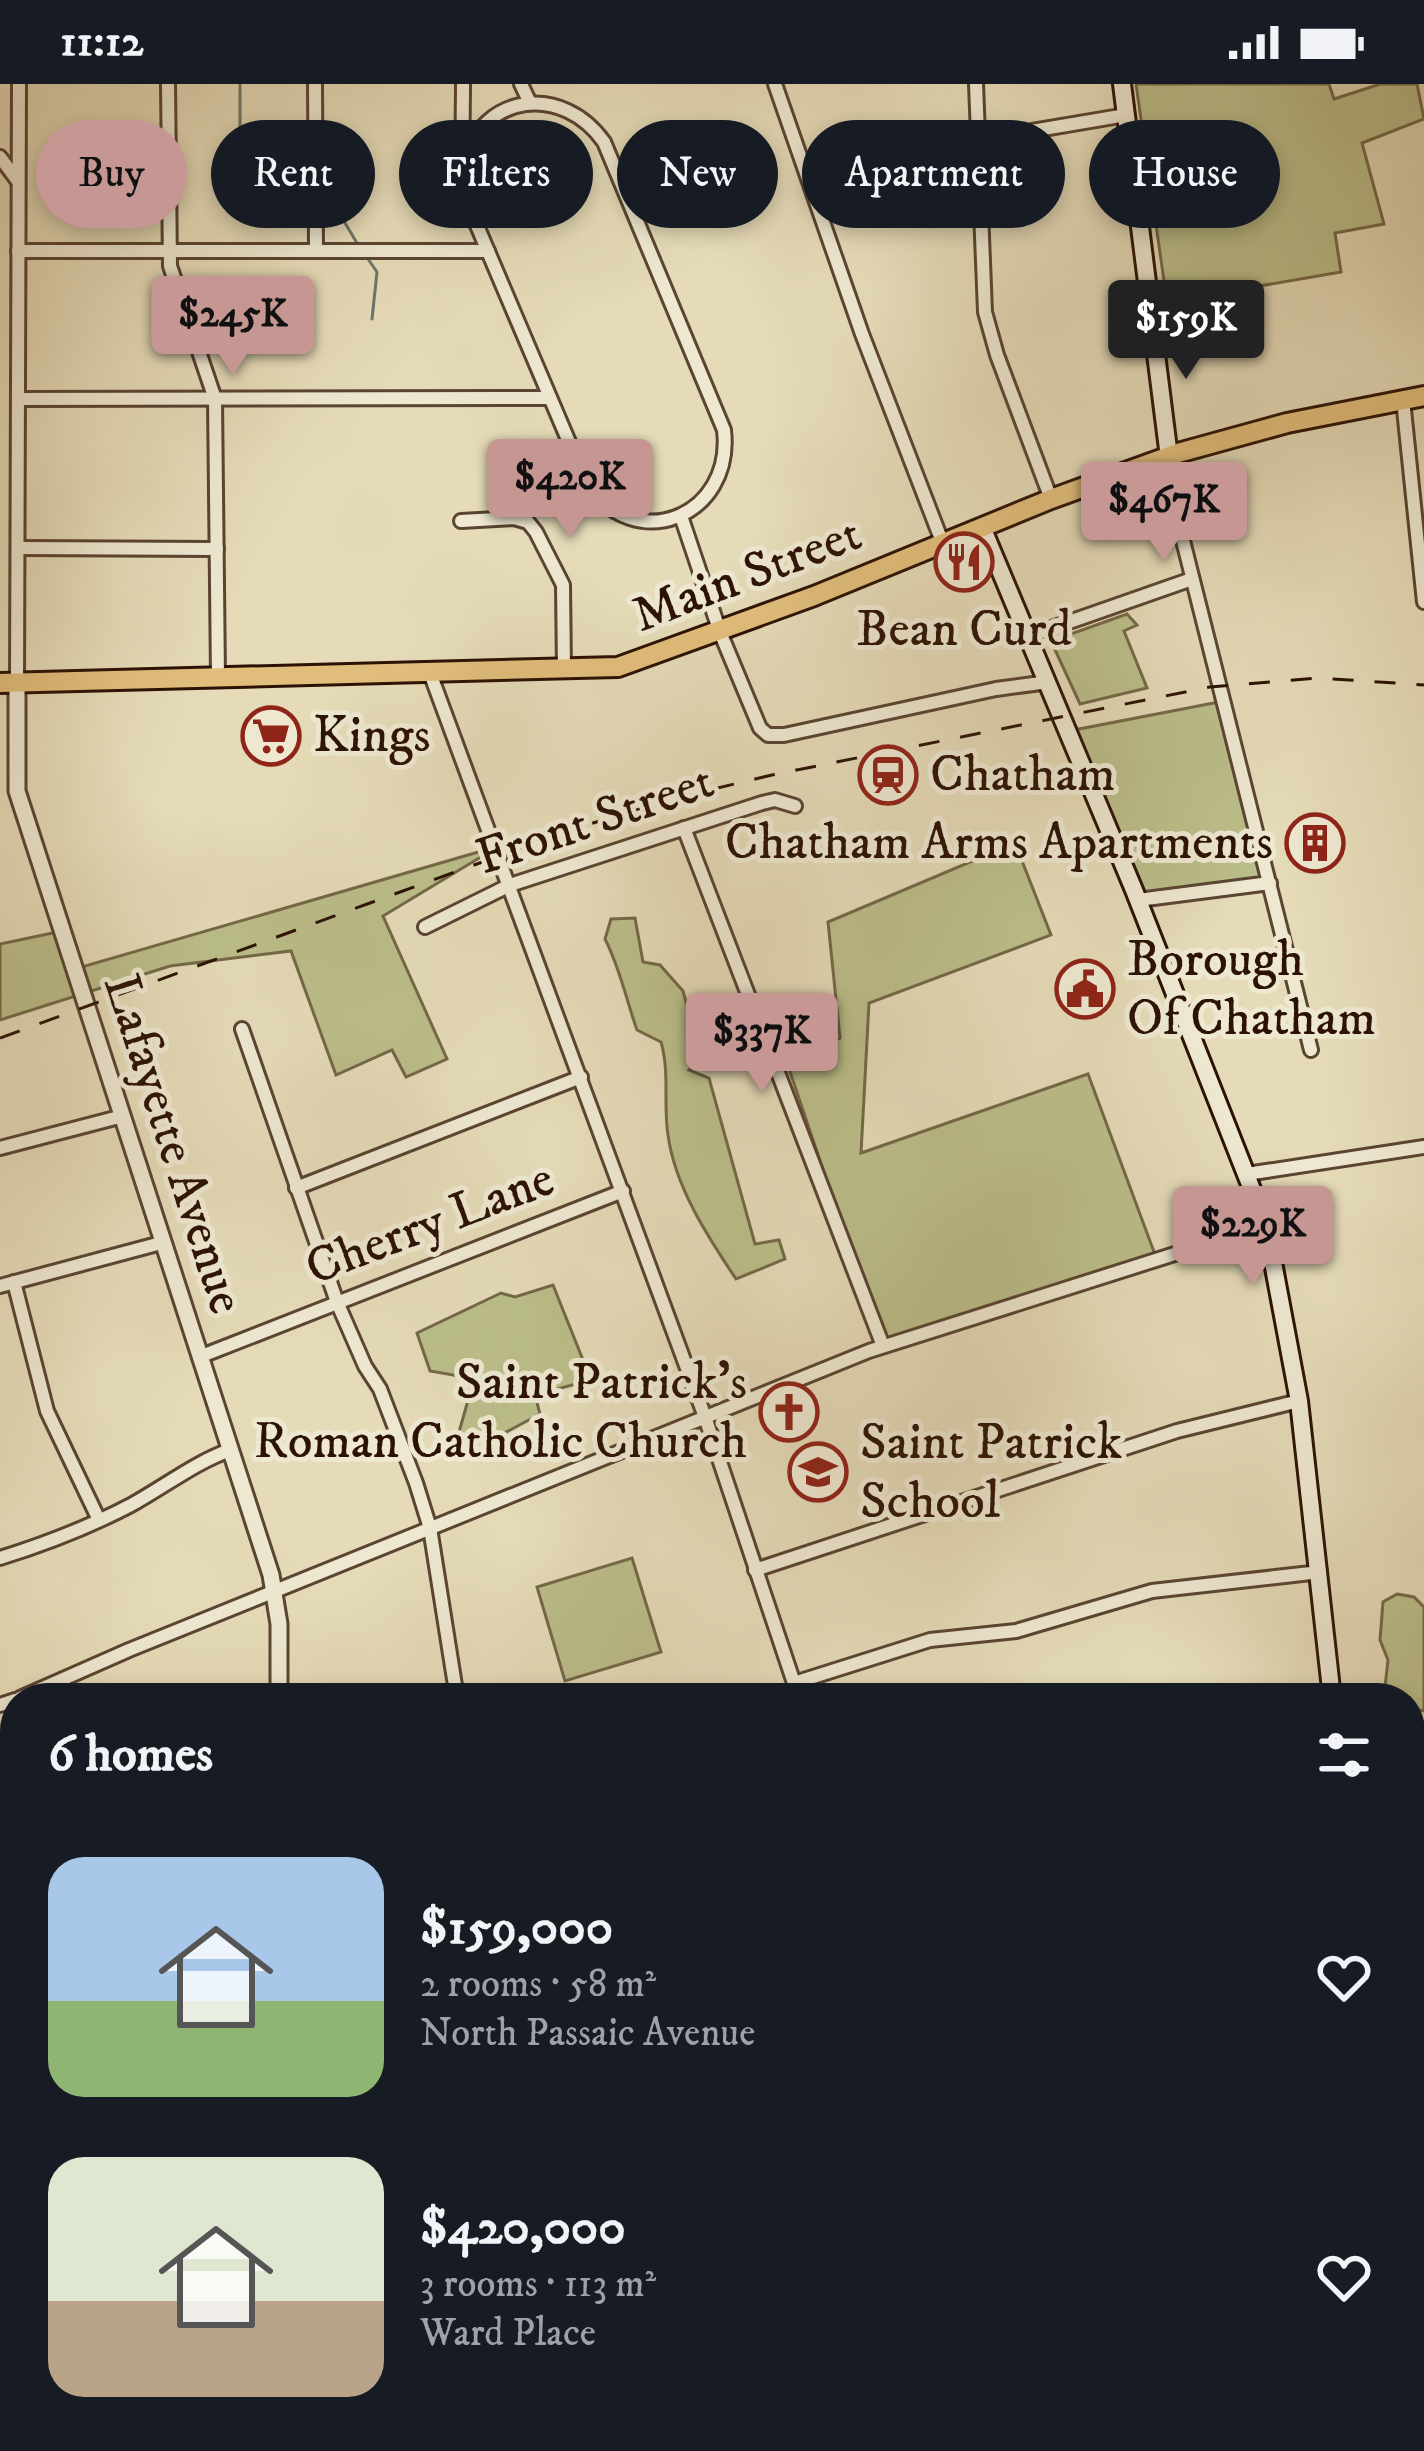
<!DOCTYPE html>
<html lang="en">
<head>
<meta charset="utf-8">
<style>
	:root { --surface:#171b24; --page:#20242c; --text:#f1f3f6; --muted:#9ea1a6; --accent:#c59692 }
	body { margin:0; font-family:"IM FELL DW Pica",serif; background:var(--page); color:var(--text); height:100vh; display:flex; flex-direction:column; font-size:45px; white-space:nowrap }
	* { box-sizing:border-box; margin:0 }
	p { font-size:39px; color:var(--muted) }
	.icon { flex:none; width:66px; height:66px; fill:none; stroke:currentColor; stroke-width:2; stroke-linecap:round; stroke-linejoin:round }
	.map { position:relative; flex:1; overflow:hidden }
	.details { position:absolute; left:0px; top:1599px; width:1425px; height:768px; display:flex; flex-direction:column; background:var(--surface); border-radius:48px 48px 0 0; box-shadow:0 6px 18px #0003 }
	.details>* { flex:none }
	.top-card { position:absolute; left:36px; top:36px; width:1353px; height:108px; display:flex; gap:24px }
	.price { position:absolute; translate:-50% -102px; padding:0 27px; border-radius:12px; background:var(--accent); color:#111; font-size:39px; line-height:78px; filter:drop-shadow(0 3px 6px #0008) }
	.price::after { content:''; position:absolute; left:50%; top:72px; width:36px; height:27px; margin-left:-18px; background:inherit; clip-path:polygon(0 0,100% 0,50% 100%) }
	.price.current { background:#222; color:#fff }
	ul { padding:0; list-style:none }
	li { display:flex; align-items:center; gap:36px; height:300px; padding:0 48px }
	li span { display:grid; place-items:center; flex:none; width:336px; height:240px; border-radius:36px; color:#555 }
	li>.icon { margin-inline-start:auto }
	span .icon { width:144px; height:144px; fill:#fffc; stroke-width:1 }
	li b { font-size:51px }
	h2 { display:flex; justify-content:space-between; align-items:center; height:144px; padding:0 48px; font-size:51px }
	.tag { padding:0 42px; border-radius:54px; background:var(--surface); box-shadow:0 6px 18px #0003; font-size:42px; line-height:108px }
	.tag.current { background:var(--accent); color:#111 }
	.status { display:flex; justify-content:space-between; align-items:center; height:84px; padding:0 60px; background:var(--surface); direction:ltr }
	.status svg { height:33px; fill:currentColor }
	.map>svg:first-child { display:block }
	.green { fill:#bbbe8a; stroke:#746848; stroke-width:3 }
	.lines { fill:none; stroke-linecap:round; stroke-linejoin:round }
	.stream { stroke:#6c7769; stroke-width:3 }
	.minor-casing { stroke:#5a4432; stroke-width:18 }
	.tertiary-casing { stroke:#5a4432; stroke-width:21 }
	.secondary-casing { stroke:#2c1205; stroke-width:22 }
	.primary-casing { stroke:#2c1205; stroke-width:24 }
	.minor { stroke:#eee8d1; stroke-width:12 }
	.tertiary { stroke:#eee8d1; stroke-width:15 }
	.secondary { stroke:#eee8d1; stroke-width:16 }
	.primary { stroke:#e2be7c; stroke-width:18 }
	.rail { stroke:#2c1205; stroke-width:3; stroke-dasharray:21 21; stroke-linecap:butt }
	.labels { text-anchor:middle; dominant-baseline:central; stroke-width:10; stroke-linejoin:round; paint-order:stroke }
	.street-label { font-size:51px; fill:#2c1205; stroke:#eee8d1 }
	.poi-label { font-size:51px; fill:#2c1205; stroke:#eee8d1; text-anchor:start }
</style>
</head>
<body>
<div class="status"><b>11:12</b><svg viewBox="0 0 49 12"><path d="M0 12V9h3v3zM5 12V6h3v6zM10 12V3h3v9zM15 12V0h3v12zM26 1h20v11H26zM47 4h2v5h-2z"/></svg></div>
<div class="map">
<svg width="1424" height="2367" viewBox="0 0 1424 2367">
	<rect width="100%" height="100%" fill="#e5dbb8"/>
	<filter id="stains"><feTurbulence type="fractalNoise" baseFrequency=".00167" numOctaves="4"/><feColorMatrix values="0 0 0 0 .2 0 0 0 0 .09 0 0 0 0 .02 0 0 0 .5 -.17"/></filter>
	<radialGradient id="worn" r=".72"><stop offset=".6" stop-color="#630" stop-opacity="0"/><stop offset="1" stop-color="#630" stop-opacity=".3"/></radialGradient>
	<!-- green -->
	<g class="green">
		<polygon points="1136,0 1329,0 1334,15 1380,0 1417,0 1424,35 1362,59 1384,140 1335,149 1341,188 1167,218"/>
		<polygon points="1127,530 1137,541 1124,547 1147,604 1080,620 1051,557"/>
		<polygon points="1224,617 1271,799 1138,816 1069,647"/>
		<polygon points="1015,759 1051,851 869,919 861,1069 1088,990 1157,1176 882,1260 786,976 840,954 828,838"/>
		<polygon points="499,762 383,832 447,975 406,993 392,966 336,991 291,867 170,882 0,936 0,860 62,847 75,885"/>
		<path d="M 635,834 L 643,878 L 660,881 L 683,907 L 701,974 L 689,986 L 709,994 L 755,1160 L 779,1156 L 785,1175 L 736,1195 C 708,1153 675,1103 668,1051 C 663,1020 670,989 661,958 L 637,946 C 626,915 620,884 605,855 L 611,835 Z"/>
		<polygon points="553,1201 591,1296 535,1311 540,1330 497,1353 457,1355 467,1320 459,1292 430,1287 417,1249 501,1209 515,1213"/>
		<polygon points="632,1474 661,1568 565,1597 537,1503"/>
		<polygon points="1397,1510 1414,1513 1424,1523 1424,1627 1410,1625 1410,1614 1392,1614 1385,1603 1388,1576 1380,1556 1383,1518"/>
		<polygon points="334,2352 776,2352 782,2365 333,2367"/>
	</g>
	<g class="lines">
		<!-- stream -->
		<g class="stream">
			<polyline points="240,0 240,91 254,96 307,93"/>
			<polyline points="324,93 329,94 330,114 357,159"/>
			<polyline points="368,175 377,188 372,235"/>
		</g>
		<!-- minor casing -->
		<g class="minor-casing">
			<g id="minor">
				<polyline points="168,0 170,182 215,315 218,593"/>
				<polyline points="315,0 316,167"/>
				<path d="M 463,0 C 463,42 460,85 470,125 L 586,398 C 634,473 734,433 724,346 L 604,58 C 563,0 483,8 463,79"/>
				<polyline points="521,0 530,19"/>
				<polyline points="775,0 862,250 943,460"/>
				<polyline points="976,0 985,228 997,271 1051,415"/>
				<polyline points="979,56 1126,31"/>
				<polyline points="0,73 17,96"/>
				<polyline points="18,167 488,167"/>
				<polyline points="18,315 549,314"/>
				<polyline points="1403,316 1424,518"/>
				<polyline points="1169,373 1166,389 1311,966"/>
				<polyline points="681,432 720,548 760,644 768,651 784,651 996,605 1048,598"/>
				<polyline points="461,437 514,434 528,438 536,448 563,501 564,586"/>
				<polyline points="19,464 217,465"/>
				<polyline points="1029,552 1192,495"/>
				<polyline points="430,589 705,1333 799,1614"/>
				<polyline points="17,599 19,0"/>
				<polyline points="684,744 883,1262"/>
				<polyline points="1138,816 1270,799"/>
				<polyline points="425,843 510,801 762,719 775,716 795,722"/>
				<polyline points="242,945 337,1218 365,1282 380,1305 416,1399 430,1444 457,1614"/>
				<polyline points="0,1064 119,1033"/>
				<polyline points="1247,1090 1424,1063"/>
				<polyline points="296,1104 581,993"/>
				<polyline points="14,1198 47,1327 99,1436"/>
				<polyline points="0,1202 161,1159"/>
				<polyline points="199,1273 623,1107"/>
				<path d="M 0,1474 C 45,1460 89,1443 131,1421 C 164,1403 194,1379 230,1366"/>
				<polyline points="755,1486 1177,1347 1299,1317"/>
				<polyline points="794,1599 930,1556 1016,1547 1152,1507 1320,1488"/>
				<polyline points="20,1614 129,1566 869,1267 1266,1141"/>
				<polyline points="0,1621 15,1616"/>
				<polyline points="0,1773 15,1767"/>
				<polyline points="0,1920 15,1915"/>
				<polyline points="1125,2352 1152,2359 1182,2352"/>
				<polyline points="0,2355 99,2356"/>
				<polyline points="848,2367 849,2352"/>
			</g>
		</g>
		<!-- tertiary casing -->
		<g class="tertiary-casing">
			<g id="tertiary">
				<polyline points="17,599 17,707 271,1491 279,1540 279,1614"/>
				<polyline points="252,2367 252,2352"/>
			</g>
		</g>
		<!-- secondary casing -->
		<g class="secondary-casing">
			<g id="secondary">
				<polyline points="1122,0 1169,373"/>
				<polyline points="982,443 1134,806 1266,1141 1299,1317 1332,1614"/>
				<polyline points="1410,1685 1424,1687"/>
				<polyline points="0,2065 15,2060"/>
				<polyline points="1397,2367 1399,2352"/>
			</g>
		</g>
		<!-- primary casing -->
		<g class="primary-casing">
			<polyline id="primary" points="0,599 618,583 814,512 1051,415 1178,369 1287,339 1424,312"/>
		</g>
		<!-- minor -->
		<use href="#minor" class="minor"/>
		<!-- tertiary -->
		<use href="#tertiary" class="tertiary"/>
		<!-- secondary -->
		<use href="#secondary" class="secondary"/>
		<!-- primary -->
		<use href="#primary" class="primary"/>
		<!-- rail -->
		<polyline class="rail" points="0,954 570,746 676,714 772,691 1210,603 1318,594 1424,601"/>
	</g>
	<!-- icons -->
	<defs>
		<g id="restaurant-ring" transform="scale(3)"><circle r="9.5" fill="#eee8d1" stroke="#8f2418" stroke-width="1.5"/><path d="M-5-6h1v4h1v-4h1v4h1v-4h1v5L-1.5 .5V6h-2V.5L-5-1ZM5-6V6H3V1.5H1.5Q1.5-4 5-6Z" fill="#8f2418"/></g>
		<g id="supermarket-ring" transform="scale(3)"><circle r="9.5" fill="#eee8d1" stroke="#8f2418" stroke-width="1.5"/><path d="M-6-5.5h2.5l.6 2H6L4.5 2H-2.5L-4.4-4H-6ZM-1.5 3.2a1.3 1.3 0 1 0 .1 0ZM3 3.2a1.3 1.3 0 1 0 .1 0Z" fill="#8f2418"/></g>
		<g id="station-ring" transform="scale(3)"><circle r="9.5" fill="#eee8d1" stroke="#8f2418" stroke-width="1.5"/><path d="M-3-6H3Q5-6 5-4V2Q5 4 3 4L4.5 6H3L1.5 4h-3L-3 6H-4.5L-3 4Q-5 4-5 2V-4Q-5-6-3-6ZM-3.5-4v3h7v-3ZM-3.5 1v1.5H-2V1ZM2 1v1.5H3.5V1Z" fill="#8f2418"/></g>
		<g id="building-ring" transform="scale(3)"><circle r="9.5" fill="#eee8d1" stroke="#8f2418" stroke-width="1.5"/><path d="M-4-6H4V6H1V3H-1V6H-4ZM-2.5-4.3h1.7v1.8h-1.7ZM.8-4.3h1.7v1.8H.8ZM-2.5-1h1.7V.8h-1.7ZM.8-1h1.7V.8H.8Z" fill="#8f2418"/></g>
		<g id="civic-ring" transform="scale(3)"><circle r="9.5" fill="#eee8d1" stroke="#8f2418" stroke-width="1.5"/><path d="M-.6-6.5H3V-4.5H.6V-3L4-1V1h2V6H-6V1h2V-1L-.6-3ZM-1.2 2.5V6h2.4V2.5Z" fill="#8f2418"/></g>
		<g id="church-ring" transform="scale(3)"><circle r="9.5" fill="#eee8d1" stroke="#8f2418" stroke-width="1.5"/><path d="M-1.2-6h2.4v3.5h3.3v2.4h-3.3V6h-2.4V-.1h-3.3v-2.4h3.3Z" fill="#8f2418"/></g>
		<g id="school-ring" transform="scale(3)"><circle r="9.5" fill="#eee8d1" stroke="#8f2418" stroke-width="1.5"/><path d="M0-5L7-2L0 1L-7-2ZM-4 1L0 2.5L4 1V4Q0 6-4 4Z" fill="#8f2418"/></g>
	</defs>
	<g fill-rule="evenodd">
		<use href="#restaurant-ring" x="964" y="478"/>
		<use href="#supermarket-ring" x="271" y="652"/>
		<use href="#station-ring" x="888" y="691"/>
		<use href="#building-ring" x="1315" y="759"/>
		<use href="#civic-ring" x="1085" y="905"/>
		<use href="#church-ring" x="789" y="1328"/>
		<use href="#school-ring" x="818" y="1388"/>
	</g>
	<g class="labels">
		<!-- street labels -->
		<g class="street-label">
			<text transform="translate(747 491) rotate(-21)">Main Street</text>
			<text transform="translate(595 736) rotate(-19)">Front Street</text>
			<text transform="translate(173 1060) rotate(72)">Lafayette Avenue</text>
			<text transform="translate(430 1140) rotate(-21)">Cherry Lane</text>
		</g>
		<!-- poi labels -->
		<g class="poi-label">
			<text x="964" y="546" text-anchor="middle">Bean Curd</text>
			<text x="313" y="652">Kings</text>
			<text x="930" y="691">Chatham</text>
			<text x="1273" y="759" text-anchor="end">Chatham Arms Apartments</text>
			<text x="1127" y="876">Borough<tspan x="1127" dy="59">Of Chatham</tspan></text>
			<text x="747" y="1299" text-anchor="end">Saint Patrick's<tspan x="747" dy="59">Roman Catholic Church</tspan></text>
			<text x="860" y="1359">Saint Patrick<tspan x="860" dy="59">School</tspan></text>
		</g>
	</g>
	<rect width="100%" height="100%" filter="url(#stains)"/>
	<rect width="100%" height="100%" fill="url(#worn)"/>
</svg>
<b class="price" style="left:233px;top:294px">$245K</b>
<b class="price current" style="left:1186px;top:298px">$159K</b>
<b class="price" style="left:570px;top:457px">$420K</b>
<b class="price" style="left:1164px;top:480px">$467K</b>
<b class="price" style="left:762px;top:1011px">$337K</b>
<b class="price" style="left:1253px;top:1204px">$229K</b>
<div class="top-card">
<a class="tag current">Buy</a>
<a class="tag">Rent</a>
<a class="tag">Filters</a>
<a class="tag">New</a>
<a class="tag">Apartment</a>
<a class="tag">House</a>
</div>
<section class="details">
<h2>6 homes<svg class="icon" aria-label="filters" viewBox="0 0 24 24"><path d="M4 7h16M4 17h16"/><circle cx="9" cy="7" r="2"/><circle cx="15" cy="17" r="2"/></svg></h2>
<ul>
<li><span style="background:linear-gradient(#a9c7e8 60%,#8fb573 0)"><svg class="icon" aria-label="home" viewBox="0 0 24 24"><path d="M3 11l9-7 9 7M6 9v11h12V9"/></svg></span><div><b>$159,000</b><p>2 rooms · 58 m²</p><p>North Passaic Avenue</p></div><svg class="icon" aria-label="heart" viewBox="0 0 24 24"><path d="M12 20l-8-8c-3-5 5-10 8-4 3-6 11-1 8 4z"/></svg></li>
<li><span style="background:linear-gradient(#dfe7d0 60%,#b9a48a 0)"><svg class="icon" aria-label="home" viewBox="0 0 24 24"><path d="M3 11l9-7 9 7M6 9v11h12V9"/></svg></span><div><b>$420,000</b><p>3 rooms · 113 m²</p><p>Ward Place</p></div><svg class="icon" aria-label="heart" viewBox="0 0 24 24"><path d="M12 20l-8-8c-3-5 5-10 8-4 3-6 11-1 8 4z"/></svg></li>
</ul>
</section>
</div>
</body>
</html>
